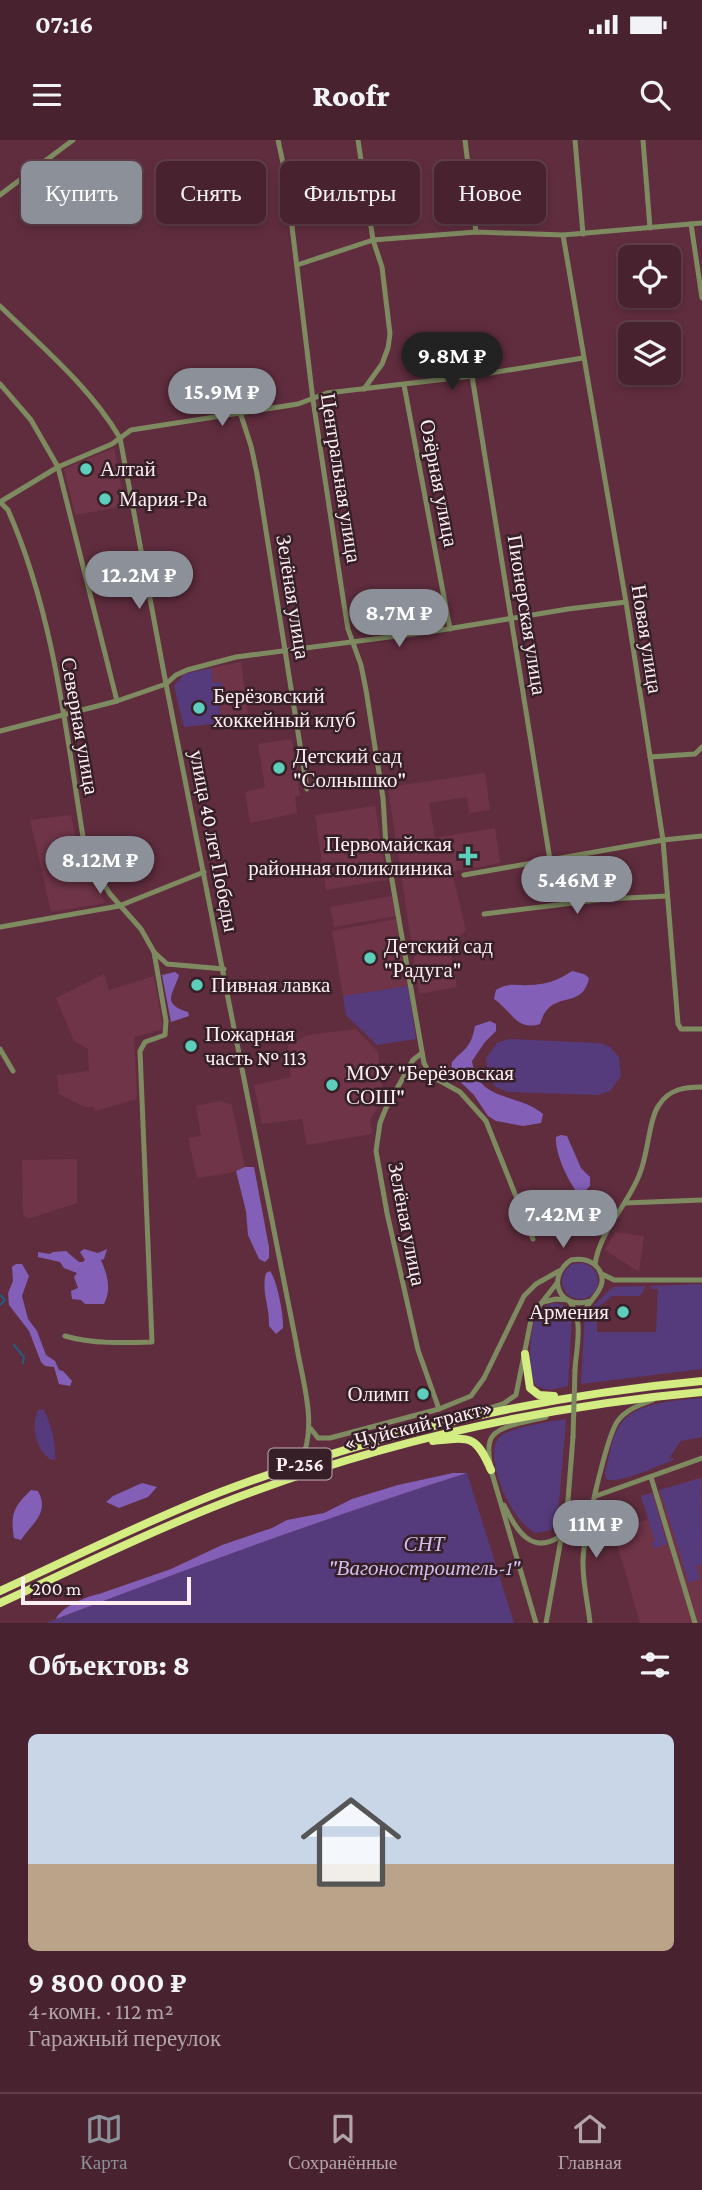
<!DOCTYPE html>
<html lang="ru">
<head>
<meta charset="utf-8">
<style>
	:root { --surface:#48222e; --page:#522f3a; --text:#f1f3f6; --muted:#b1a4aa; --line:#603f4a; --accent:#8c9099 }
	body { margin:0; font-family:"Crimson Pro",serif; background:var(--page); color:var(--text); height:100vh; display:flex; flex-direction:column; font-size:26px; white-space:nowrap }
	* { box-sizing:border-box; margin:0 }
	p { font-size:23px; color:var(--muted) }
	.icon { flex:none; width:38px; height:38px; fill:none; stroke:currentColor; stroke-width:2; stroke-linecap:round; stroke-linejoin:round }
	.map { position:relative; height:1483px; overflow:hidden }
	.side { display:flex; flex-direction:column; background:var(--surface); flex:1 }
	.side>* { flex:none }
	.guide { position:absolute; left:21px; top:21px; width:662px; height:63px; display:flex; gap:14px }
	.buttons { position:absolute; left:618px; top:105px; display:grid; gap:14px }
	.buttons a { display:grid; place-items:center; width:63px; height:63px; border-radius:10px; background:var(--surface); box-shadow:0 4px 10px #0003,0 0 0 2px var(--line); font-size:35px }
	.scale { position:absolute; left:21px; bottom:18px; width:170px; box-sizing:border-box; padding-left:7px; border:4px solid #fceef2; border-top:0; font-size:19px; line-height:24px; white-space:nowrap; color:#fceef2; -webkit-text-stroke:5px #361f26; paint-order:stroke }
	.price { position:absolute; translate:-50% -60px; padding:0 16px; border-radius:24px; background:var(--accent); color:#fff; font-size:23px; line-height:46px; filter:drop-shadow(0 2px 4px #0008) }
	.price::after { content:''; position:absolute; left:50%; top:42px; width:21px; height:16px; margin-left:-10px; background:inherit; clip-path:polygon(0 0,100% 0,50% 100%) }
	.price.selected { background:#222; color:#fff }
	ul { padding:0; list-style:none }
	li { display:grid; align-content:center; gap:14px; height:371px; padding:0 28px }
	li+li { border-top:2px solid var(--line) }
	li span { display:grid; place-items:center; height:217px; border-radius:10px; color:#555 }
	li>.icon { margin-inline-start:auto }
	span .icon { width:126px; height:126px; fill:#fffc; stroke-width:1 }
	li b { font-size:30px }
	h2 { display:flex; justify-content:space-between; align-items:center; height:84px; padding:0 28px; font-size:30px }
	.pill { padding:0 24px; border-radius:10px; background:var(--surface); box-shadow:0 4px 10px #0003,0 0 0 2px var(--line); font-size:24px; line-height:63px }
	.pill.selected { background:var(--accent); color:#fff }
	.status { display:flex; justify-content:space-between; align-items:center; height:49px; padding:0 35px; background:var(--surface); direction:ltr }
	.status svg { height:19px; fill:currentColor }
	header { display:flex; justify-content:space-between; align-items:center; height:91px; padding:0 28px; background:var(--surface); font-size:32px; font-weight:800 }
	.dock { display:flex; justify-content:space-around; align-items:center; height:98px; border-top:2px solid var(--line); background:var(--surface); font-size:19px; color:var(--muted) }
	.dock a { display:grid; justify-items:center; gap:4px }
	.dock .selected { color:var(--accent) }
	.map>svg:first-child { display:block }
	.built { fill:#6f3448 }
	.green { fill:#563b7c }
	.forest { fill:#835fb8 }
	.lines { fill:none; stroke-linecap:round; stroke-linejoin:round }
	.stream { stroke:#255c7f; stroke-width:2 }
	.minor { stroke:#7e8a60; stroke-width:5 }
	.highway { stroke:#d3ed82; stroke-width:8 }
	.minor-bridge { stroke:#7e8a60; stroke-width:5 }
	.poi-dot { fill:#5ccebb; stroke:#361f26; stroke-width:2.5 }
	.labels { text-anchor:middle; dominant-baseline:central; stroke-width:5; stroke-linejoin:round; paint-order:stroke }
	.shield { fill:#361f26; stroke:#c1b0b5; stroke-width:2 }
	.shield-label { font-size:19px; font-weight:bold; fill:#fceef2 }
	.poi-label { font-size:21px; fill:#fceef2; stroke:#361f26; text-anchor:start }
	.street-label { font-size:21px; fill:#fceef2; stroke:#361f26 }
	.park-label { font-size:21px; font-style:italic; fill:#cfbfed; stroke:#361f26 }
</style>
</head>
<body>
<div class="status"><b>07:16</b><svg viewBox="0 0 49 12"><path d="M0 12V9h3v3zM5 12V6h3v6zM10 12V3h3v9zM15 12V0h3v12zM26 1h20v11H26zM47 4h2v5h-2z"/></svg></div>
<header><svg class="icon" aria-label="menu" viewBox="0 0 24 24"><path d="M4 6h16M4 12h16M4 18h16"/></svg>Roofr<svg class="icon" aria-label="search" viewBox="0 0 24 24"><circle cx="10" cy="10" r="6"/><path d="M15 15l6 6"/></svg></header>
<div class="map">
<svg width="702" height="1483" viewBox="0 0 702 1483">
	<rect width="100%" height="100%" fill="#602d3e"/>
	<!-- built -->
	<g class="built">
		<polygon points="114,308 125,366 75,375 64,329"/>
		<polygon points="241,522 249,580 221,583 218,553 222,542 213,543 211,528"/>
		<polygon points="292,599 300,656 295,657 297,673 250,683 245,652 265,647 258,604"/>
		<polygon points="485,633 490,670 469,673 467,657 429,663 435,698 495,688 500,723 452,732 466,790 456,800 458,807 450,809 457,847 419,854 388,647"/>
		<polygon points="375,666 387,740 326,750 315,675"/>
		<polygon points="71,675 78,710 105,763 51,772 30,680"/>
		<polygon points="594,718 600,756 572,758 565,724"/>
		<polygon points="392,756 396,776 334,787 330,767"/>
		<polygon points="396,779 408,846 343,856 332,791"/>
		<polygon points="104,834 109,850 154,836 163,889 134,897 137,959 95,971 93,967 85,967 59,954 57,935 89,931 88,909 74,901 56,858"/>
		<polygon points="356,889 378,912 384,958 370,980 372,994 307,1005 302,979 262,984 254,945 291,937 288,905 308,895"/>
		<polygon points="220,961 232,965 245,1027 230,1033 197,1038 188,998 201,996 196,966"/>
		<polygon points="77,1019 77,1063 28,1079 23,1074 22,1020"/>
		<polygon points="615,1092 644,1096 639,1132 605,1110"/>
		<polygon points="702,1337 702,1483 640,1483 613,1390 648,1379 641,1356"/>
	</g>
	<!-- green -->
	<g class="green">
		<polygon points="211,528 213,543 222,542 223,552 218,553 221,583 184,587 174,546 184,534"/>
		<polygon points="408,846 416,899 377,905 346,875 343,856"/>
		<polygon points="509,899 599,903 610,907 619,917 621,936 610,951 598,955 508,952 496,947 488,937 486,918 497,903"/>
		<circle cx="580" cy="1141" r="18"/>
		<polygon points="702,1144 702,1229 581,1244 585,1174 613,1147 645,1146 643,1152 639,1156 612,1156 597,1168 597,1192 656,1192 658,1149 651,1149 651,1146"/>
		<path d="M 556,1163 L 569,1168 L 572,1173 L 568,1246 L 550,1250 L 536,1246 C 527,1231 528,1183 541,1169 C 545,1165 550,1164 556,1163 Z"/>
		<path d="M 702,1258 L 702,1297 L 681,1301 L 669,1318 L 676,1319 C 661,1324 619,1345 606,1339 L 605,1333 C 609,1318 611,1299 620,1285 C 636,1261 676,1261 702,1258 Z"/>
		<path d="M 43,1269 C 51,1283 56,1303 55,1319 L 51,1320 C 35,1308 31,1288 38,1270 Z"/>
		<path d="M 566,1279 L 558,1375 L 551,1390 L 537,1393 C 514,1387 483,1320 498,1299 C 506,1287 551,1282 566,1279 Z"/>
		<path d="M 467,1333 L 514,1483 L 46,1483 C 185,1429 324,1378 467,1333 Z"/>
		<polygon points="701,1338 702,1424 696,1426 700,1439 689,1443 660,1350"/>
		<polygon points="652,1353 667,1404 654,1408 652,1403 655,1401 641,1356"/>
	</g>
	<!-- forest -->
	<g class="forest">
		<path d="M 572,831 L 584,834 L 589,838 C 582,872 551,847 540,884 C 516,891 513,872 494,859 L 496,850 C 510,842 514,846 529,845 C 545,845 559,840 572,831 Z"/>
		<path d="M 175,832 L 179,835 C 174,853 160,864 188,872 L 189,876 L 171,882 L 162,835 Z"/>
		<path d="M 490,881 L 496,884 L 496,891 L 485,902 L 472,921 C 478,963 518,952 543,974 L 541,983 L 523,986 L 496,981 L 488,976 L 474,955 L 451,933 L 452,922 C 465,908 471,908 475,886 Z"/>
		<path d="M 561,995 L 567,996 L 581,1028 L 590,1037 L 590,1046 L 584,1052 L 577,1052 C 567,1039 555,1013 556,997 Z"/>
		<polygon points="245,1027 254,1027 269,1107 269,1118 265,1122 259,1119 248,1095 246,1071 236,1031"/>
		<path d="M 84,1109 L 98,1113 L 107,1109 L 104,1119 L 101,1120 C 107,1134 112,1149 104,1164 L 85,1164 L 81,1160 L 72,1159 L 71,1151 L 78,1148 L 74,1137 L 77,1133 L 64,1128 L 60,1122 L 38,1117 L 38,1112 L 50,1114 L 53,1112 L 66,1111 L 79,1122 L 83,1122 L 85,1120 L 80,1112 Z"/>
		<polygon points="16,1124 22,1124 29,1136 22,1156 28,1179 37,1191 46,1215 55,1221 59,1230 63,1231 72,1241 70,1246 59,1244 54,1227 45,1226 41,1222 29,1191 9,1165 8,1153 13,1141 12,1127"/>
		<path d="M 270,1131 C 277,1140 284,1176 283,1188 L 276,1194 L 269,1186 C 270,1167 261,1151 266,1133 Z"/>
		<path d="M 453,1333 L 467,1333 C 328,1377 192,1427 56,1479 C 61,1467 87,1456 99,1454 L 171,1429 L 222,1405 L 272,1388 L 287,1380 L 324,1373 L 352,1359 L 398,1345 Z"/>
		<polygon points="142,1343 157,1347 148,1357 119,1368 106,1362 113,1356"/>
		<path d="M 31,1350 L 38,1351 C 50,1373 32,1383 21,1400 L 14,1398 C 10,1374 14,1366 31,1350 Z"/>
	</g>
	<g class="lines">
		<!-- stream -->
		<g class="stream">
			<polyline points="0,1155 5,1160 0,1165"/>
			<polyline points="14,1205 24,1217 23,1223"/>
		</g>
		<!-- minor -->
		<g class="minor">
			<polyline points="278,0 286,37 313,260 343,458 348,489 361,525 366,550 383,658 386,706 424,923 431,936 460,952 486,981 533,1099"/>
			<polyline points="358,0 373,100 382,127 390,194 388,208 382,224 364,249"/>
			<polyline points="465,0 476,92"/>
			<polyline points="575,0 583,94"/>
			<polyline points="643,0 650,88"/>
			<polyline points="0,55 73,0"/>
			<polyline points="691,84 702,158"/>
			<polyline points="563,95 626,462 663,700 678,884 681,889 702,889"/>
			<polyline points="297,125 373,100 476,92 563,95 702,83"/>
			<path d="M 0,166 C 42,207 90,247 120,298 L 166,544 L 296,1202 C 302,1241 319,1286 300,1323"/>
			<polyline points="472,236 550,720"/>
			<polyline points="0,244 31,280 58,327 117,561"/>
			<polyline points="404,245 450,489"/>
			<polyline points="240,272 251,306 257,334 307,649"/>
			<polyline points="0,362 58,327 112,304 131,290 298,264 327,253 472,236 583,218"/>
			<path d="M 0,362 L 8,370 C 54,474 66,592 84,703 L 100,738 L 110,754 L 141,789 L 154,812 L 167,824 L 224,829"/>
			<polyline points="0,591 117,561 166,544 176,535 187,530 236,517 435,491 568,469 626,462"/>
			<polyline points="650,617 695,614 702,607"/>
			<polyline points="464,735 663,700 702,696"/>
			<polyline points="484,774 606,759 667,756"/>
			<polyline points="0,787 119,766 204,732"/>
			<polyline points="0,909 13,931"/>
			<polyline points="422,913 413,920 386,968 380,983 376,1011 387,1073 418,1210 439,1269"/>
			<polyline points="625,1063 702,1060"/>
			<path d="M 595,1125 C 599,1091 629,1064 640,1033 C 648,1014 649,979 659,965 C 669,949 685,947 702,947"/>
			<polyline points="602,1134 614,1140 702,1140"/>
			<path d="M 543,1162 L 556,1159 L 568,1160 C 585,1177 576,1209 575,1230"/>
			<path d="M 578,1181 C 584,1163 614,1147 597,1127 C 590,1119 581,1118 571,1120 C 545,1138 560,1171 590,1161"/>
			<path d="M 65,1196 C 92,1204 124,1203 152,1202 L 140,911 L 145,902 L 165,895 L 166,881 L 154,812"/>
			<polyline points="478,1272 503,1264 516,1255 532,1175 557,1143"/>
			<polyline points="311,1289 318,1298 330,1298 439,1269 471,1256 484,1238 524,1156 536,1144 559,1131"/>
			<polyline points="651,1337 695,1483"/>
			<polyline points="596,1356 702,1318"/>
			<path d="M 504,1365 C 516,1390 532,1417 562,1395"/>
			<path d="M 536,1483 L 491,1330 C 490,1321 487,1310 490,1301 C 494,1285 531,1281 546,1277"/>
			<polyline points="546,1483 568,1360 573,1297"/>
			<path d="M 590,1483 C 588,1463 583,1444 583,1424 C 582,1403 606,1299 617,1282 C 625,1270 639,1265 653,1260"/>
		</g>
		<!-- highway -->
		<g class="highway">
			<polyline points="525,1214 530,1248 539,1255 554,1256"/>
			<path d="M 433,1301 C 469,1297 476,1294 491,1330"/>
			<path d="M 0,1451 C 72,1418 144,1382 218,1353 C 374,1294 536,1256 702,1241"/>
			<path d="M 0,1463 C 72,1430 144,1394 218,1365 C 373,1304 536,1267 702,1252"/>
		</g>
		<!-- minor-bridge -->
		<polyline class="minor-bridge" points="573,1297 575,1230"/>
	</g>
	<!-- markers -->
	<g class="poi-dot">
		<circle cx="86" cy="329" r="7"/>
		<circle cx="105" cy="359" r="7"/>
		<circle cx="199" cy="568" r="7"/>
		<circle cx="279" cy="628" r="7"/>
		<path d="M464.5 705.5h7v7h7v7h-7v7h-7v-7h-7v-7h7z"/>
		<circle cx="370" cy="818" r="7"/>
		<circle cx="197" cy="845" r="7"/>
		<circle cx="191" cy="906" r="7"/>
		<circle cx="332" cy="945" r="7"/>
		<circle cx="623" cy="1172" r="7"/>
		<circle cx="423" cy="1254" r="7"/>
	</g>
	<g class="labels">
		<!-- shield labels -->
		<rect class="shield" x="268.5" y="1308.5" width="63" height="31" rx="5"/>
		<g class="shield-label">
			<text x="300" y="1324">Р-256</text>
		</g>
		<!-- poi labels -->
		<g class="poi-label">
			<text x="100" y="329">Алтай</text>
			<text x="119" y="359">Мария-Ра</text>
			<text x="213" y="556">Берёзовский<tspan x="213" dy="24">хоккейный клуб</tspan></text>
			<text x="293" y="616">Детский сад<tspan x="293" dy="24">"Солнышко"</tspan></text>
			<text x="452" y="704" text-anchor="end">Первомайская<tspan x="452" dy="24">районная поликлиника</tspan></text>
			<text x="384" y="806">Детский сад<tspan x="384" dy="24">"Радуга"</tspan></text>
			<text x="211" y="845">Пивная лавка</text>
			<text x="205" y="894">Пожарная<tspan x="205" dy="24">часть № 113</tspan></text>
			<text x="346" y="933">МОУ "Берёзовская<tspan x="346" dy="24">СОШ"</tspan></text>
			<text x="609" y="1172" text-anchor="end">Армения</text>
			<text x="409" y="1254" text-anchor="end">Олимп</text>
		</g>
		<!-- street labels -->
		<g class="street-label">
			<text transform="translate(341 338) rotate(81)">Центральная улица</text>
			<text transform="translate(439 343) rotate(79)">Озёрная улица</text>
			<text transform="translate(293 457) rotate(81)">Зелёная улица</text>
			<text transform="translate(527 475) rotate(81)">Пионерская улица</text>
			<text transform="translate(647 499) rotate(81)">Новая улица</text>
			<text transform="translate(80 586) rotate(80)">Северная улица</text>
			<text transform="translate(214 701) rotate(79)">улица 40 лет Победы</text>
			<text transform="translate(407 1084) rotate(79)">Зелёная улица</text>
			<text transform="translate(418 1285) rotate(-14)">«Чуйский тракт»</text>
		</g>
		<!-- park labels -->
		<g class="park-label">
			<text x="424" y="1404">СНТ<tspan x="424" dy="24">"Вагоностроитель-1"</tspan></text>
		</g>
	</g>
</svg>
<div class="buttons">
<a><svg class="icon" aria-label="locate" viewBox="0 0 24 24"><circle cx="12" cy="12" r="6"/><path d="M12 2v4M12 18v4M2 12h4M18 12h4"/></svg></a>
<a><svg class="icon" aria-label="layers" viewBox="0 0 24 24"><path d="M12 4l9 5-9 5-9-5zM3 14l9 5 9-5"/></svg></a>
</div>
<div class="scale">200 m</div>
<b class="price selected" style="left:452px;top:252px">9.8M ₽</b>
<b class="price" style="left:222px;top:288px">15.9M ₽</b>
<b class="price" style="left:139px;top:471px">12.2M ₽</b>
<b class="price" style="left:399px;top:509px">8.7M ₽</b>
<b class="price" style="left:100px;top:756px">8.12M ₽</b>
<b class="price" style="left:577px;top:776px">5.46M ₽</b>
<b class="price" style="left:563px;top:1110px">7.42M ₽</b>
<b class="price" style="left:596px;top:1420px">11M ₽</b>
<div class="guide">
<a class="pill selected">Купить</a>
<a class="pill">Снять</a>
<a class="pill">Фильтры</a>
<a class="pill">Новое</a>
</div>
</div>
<section class="side">
<h2>Объектов: 8<svg class="icon" aria-label="filters" viewBox="0 0 24 24"><path d="M4 7h16M4 17h16"/><circle cx="9" cy="7" r="2"/><circle cx="15" cy="17" r="2"/></svg></h2>
<ul>
<li><span style="background:linear-gradient(#c9d6e8 60%,#b9a48a 0)"><svg class="icon" aria-label="home" viewBox="0 0 24 24"><path d="M3 11l9-7 9 7M6 9v11h12V9"/></svg></span><div><b>9 800 000 ₽</b><p>4-комн. · 112 m²</p><p>Гаражный переулок</p></div></li>
</ul>
</section>
<nav class="dock">
<a class="selected"><svg class="icon" aria-label="map" viewBox="0 0 24 24"><path d="M3 6l6-2 6 2 6-2v14l-6 2-6-2-6 2zM9 4v14M15 6v14"/></svg>Карта</a>
<a><svg class="icon" aria-label="saved" viewBox="0 0 24 24"><path d="M7 4h10v16l-5-4-5 4z"/></svg>Сохранённые</a>
<a><svg class="icon" aria-label="home" viewBox="0 0 24 24"><path d="M3 11l9-7 9 7M6 9v11h12V9"/></svg>Главная</a>
</nav>
</body>
</html>
